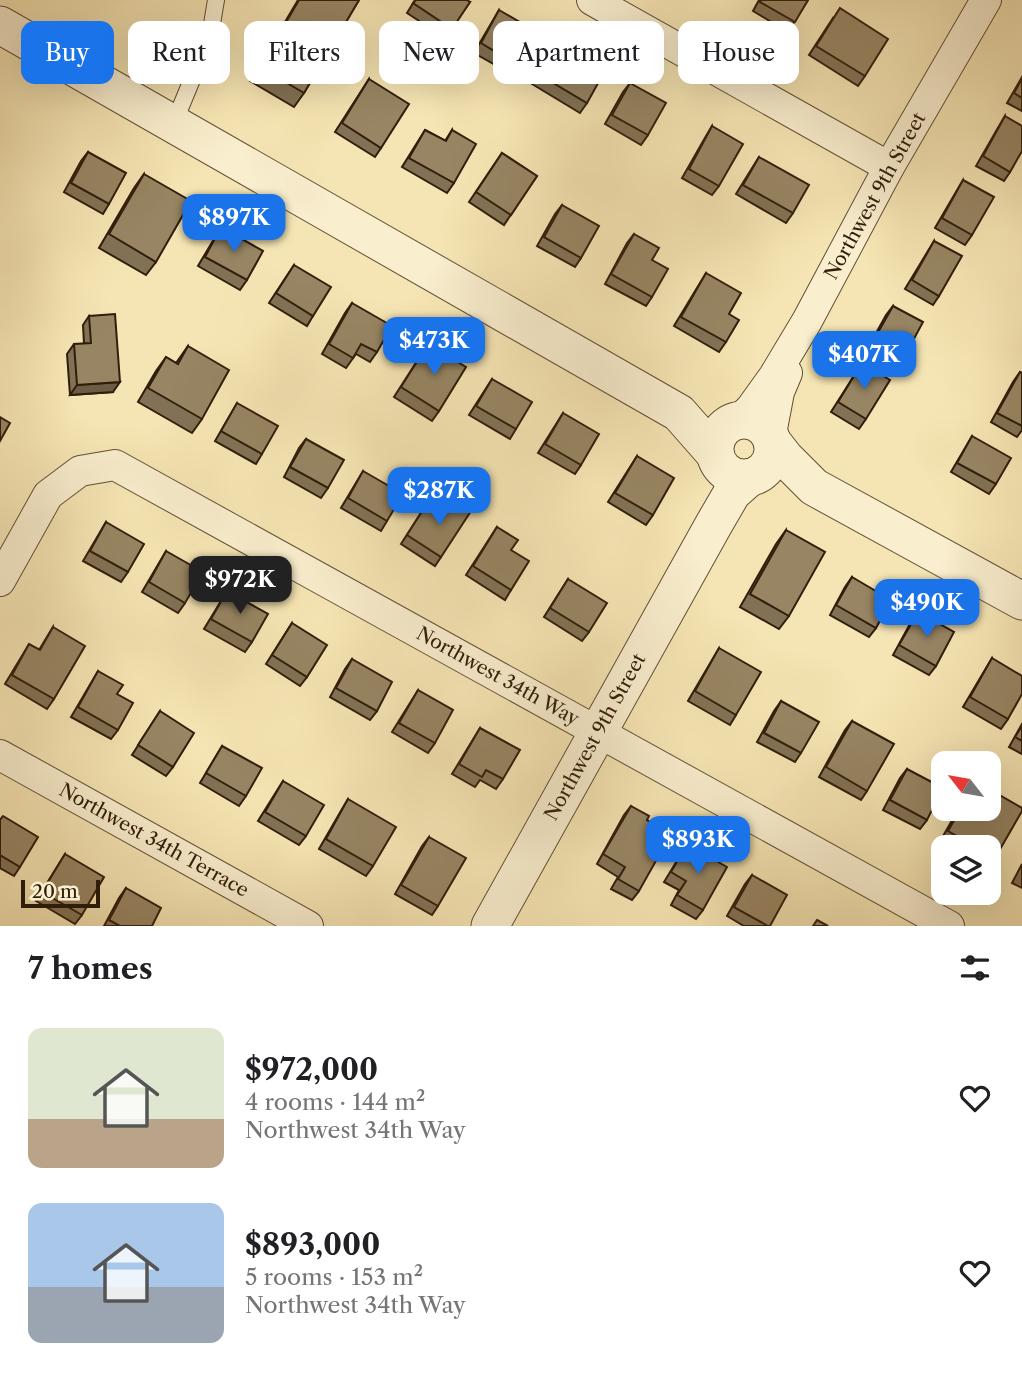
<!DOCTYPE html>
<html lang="en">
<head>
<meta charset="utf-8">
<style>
	:root { --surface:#fff; --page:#f6f6f6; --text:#202124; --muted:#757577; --accent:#1a73e8 }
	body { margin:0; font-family:"Libre Caslon Text",serif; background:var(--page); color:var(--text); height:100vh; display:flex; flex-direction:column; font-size:26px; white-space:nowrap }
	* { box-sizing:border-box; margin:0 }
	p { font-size:23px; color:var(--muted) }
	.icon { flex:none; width:38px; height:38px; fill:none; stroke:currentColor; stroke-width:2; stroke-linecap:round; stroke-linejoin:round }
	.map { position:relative; height:926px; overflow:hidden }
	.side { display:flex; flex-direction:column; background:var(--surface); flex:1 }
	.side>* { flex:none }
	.top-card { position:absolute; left:21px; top:21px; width:980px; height:63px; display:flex; gap:14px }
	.needle { width:46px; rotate:301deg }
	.controls { position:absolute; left:931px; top:751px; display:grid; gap:14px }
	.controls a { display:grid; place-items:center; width:70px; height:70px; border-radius:14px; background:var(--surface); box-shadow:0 7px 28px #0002; font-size:35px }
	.scale { position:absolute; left:21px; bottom:18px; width:79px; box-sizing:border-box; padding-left:7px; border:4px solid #311d0b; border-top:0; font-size:19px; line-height:24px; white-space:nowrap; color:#311d0b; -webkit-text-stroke:5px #f9eece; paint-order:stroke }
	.price { position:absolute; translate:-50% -60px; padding:0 16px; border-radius:14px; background:var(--accent); color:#fff; font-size:23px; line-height:46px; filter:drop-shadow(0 2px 4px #0008) }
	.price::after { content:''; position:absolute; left:50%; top:42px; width:21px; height:16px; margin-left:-10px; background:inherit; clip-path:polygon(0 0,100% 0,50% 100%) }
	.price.active { background:#222; color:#fff }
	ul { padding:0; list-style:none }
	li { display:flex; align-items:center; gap:21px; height:175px; padding:0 28px }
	li span { display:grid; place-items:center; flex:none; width:196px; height:140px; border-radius:14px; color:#555 }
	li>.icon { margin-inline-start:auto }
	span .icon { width:84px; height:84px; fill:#fffc; stroke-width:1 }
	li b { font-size:30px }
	h2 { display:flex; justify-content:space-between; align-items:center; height:84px; padding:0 28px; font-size:30px }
	.pill { padding:0 24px; border-radius:14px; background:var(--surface); box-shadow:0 7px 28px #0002; font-size:24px; line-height:63px }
	.pill.active { background:var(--accent); color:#fff }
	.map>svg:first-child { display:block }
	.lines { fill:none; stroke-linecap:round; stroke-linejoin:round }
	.service-casing { stroke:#624f35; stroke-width:18 }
	.minor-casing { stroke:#624f35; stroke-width:32 }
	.tertiary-casing { stroke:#624f35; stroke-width:39 }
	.service { stroke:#f9eece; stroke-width:16 }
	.minor { stroke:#f9eece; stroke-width:30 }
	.tertiary { stroke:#f9eece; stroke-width:37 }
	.wall { fill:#827255; stroke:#311d0b; stroke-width:2 }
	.shaded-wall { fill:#6a5d45; stroke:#311d0b; stroke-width:2 }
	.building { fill:#978563; stroke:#311d0b; stroke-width:2 }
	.labels { text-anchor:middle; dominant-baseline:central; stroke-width:7; stroke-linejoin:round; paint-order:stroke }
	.street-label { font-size:19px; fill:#311d0b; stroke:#f9eece }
</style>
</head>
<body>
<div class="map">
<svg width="1022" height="926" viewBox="0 0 1022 926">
	<rect width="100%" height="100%" fill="#f6e5b4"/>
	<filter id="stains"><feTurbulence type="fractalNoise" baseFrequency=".00286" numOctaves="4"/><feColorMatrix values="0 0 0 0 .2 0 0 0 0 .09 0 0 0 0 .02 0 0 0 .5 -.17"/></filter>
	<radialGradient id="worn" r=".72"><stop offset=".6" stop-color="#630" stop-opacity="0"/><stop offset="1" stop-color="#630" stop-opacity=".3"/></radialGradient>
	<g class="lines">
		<!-- service casing -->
		<g class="service-casing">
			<polyline id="service" points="174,123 210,36 216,0"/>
		</g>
		<!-- minor casing -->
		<g class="minor-casing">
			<g id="minor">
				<polyline points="592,0 889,167"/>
				<polyline points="739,420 751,408 774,376 807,321 889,167 986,0"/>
				<polyline points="771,434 779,392 787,373"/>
				<polyline points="0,581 48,495 80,471 115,465 949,926"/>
				<polyline points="0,755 308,926"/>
			</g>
		</g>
		<!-- tertiary casing -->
		<g class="tertiary-casing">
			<g id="tertiary">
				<polyline points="0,25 679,413 715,454"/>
				<circle cx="744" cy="449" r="29"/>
				<polyline points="774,444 785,458 814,487 1022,601"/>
				<polyline points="490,926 714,524 732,493 749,478"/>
			</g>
		</g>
		<!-- service -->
		<use href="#service" class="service"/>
		<!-- minor -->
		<use href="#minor" class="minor"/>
		<!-- tertiary -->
		<use href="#tertiary" class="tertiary"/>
	</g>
	<!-- wall -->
	<g class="wall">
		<polygon points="298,0 359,0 304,93 294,107 250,81"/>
		<polygon points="415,0 470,2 445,38 407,13"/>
		<polygon points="759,0 808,0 788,32 753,11"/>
		<polygon points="499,10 517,65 511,74 474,53"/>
		<polygon points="833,18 865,76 858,86 809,55"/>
		<polygon points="558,39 587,103 580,113 532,84 551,49"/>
		<polygon points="1022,77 1022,111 1007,103"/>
		<polygon points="369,79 381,148 375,157 335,132"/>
		<polygon points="630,83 648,135 641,145 605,124 623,92"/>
		<polygon points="1005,116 1010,172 1004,181 976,166 999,126"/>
		<polygon points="712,126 719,186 712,195 682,178 706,136"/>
		<polygon points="425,130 445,141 452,130 454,183 447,193 402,167"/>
		<polygon points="88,152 109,204 103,214 64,192 81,161"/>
		<polygon points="502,153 537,176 504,225 469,202"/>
		<polygon points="759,157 793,213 786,223 736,194"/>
		<polygon points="144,174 156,262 146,275 99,248 134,188"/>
		<polygon points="963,180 972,235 965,245 935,228"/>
		<polygon points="562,205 581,258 575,267 537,246 555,214"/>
		<polygon points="221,227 247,280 240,290 198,266"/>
		<polygon points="634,234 652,260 652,297 646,306 605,284 627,243"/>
		<polygon points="934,241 939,296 933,305 905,289"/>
		<polygon points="294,265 313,316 307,326 269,303"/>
		<polygon points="706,273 729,314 726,342 719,352 674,326"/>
		<polygon points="352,303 377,352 370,362 356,354 346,368 322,354 345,313"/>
		<polygon points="893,306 902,361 895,370 865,353 886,315"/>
		<polygon points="89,316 113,392 70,395 67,354 74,344 84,344 83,325"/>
		<polygon points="428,344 439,411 432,421 394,397"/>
		<polygon points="188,346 202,419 192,433 138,402 156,371 166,357 176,363"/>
		<polygon points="862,363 866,419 859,429 831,412"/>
		<polygon points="1020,372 1022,373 1022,430 1017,437 991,422 1013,382"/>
		<polygon points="492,379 516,429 510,439 469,415"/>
		<polygon points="237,403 262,454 256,464 215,441"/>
		<polygon points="563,413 581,465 575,474 538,453"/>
		<polygon points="972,436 996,484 989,494 951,472"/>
		<polygon points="306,439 328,488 321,498 284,477 299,448"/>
		<polygon points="637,456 653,515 646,525 608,502"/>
		<polygon points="363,471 387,521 381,531 341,508"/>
		<polygon points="426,505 441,557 435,566 401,544"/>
		<polygon points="106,522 128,572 121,582 83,561"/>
		<polygon points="497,527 511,550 511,590 505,600 466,575"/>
		<polygon points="786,530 789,616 779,629 740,607 776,544"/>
		<polygon points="166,551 185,603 178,613 142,592"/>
		<polygon points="852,577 876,628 869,637 830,615 845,587"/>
		<polygon points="568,579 589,632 582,641 544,617"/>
		<polygon points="227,591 252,642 245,652 204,629"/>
		<polygon points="918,612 936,666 929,675 893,655 911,622"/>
		<polygon points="292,623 307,677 300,686 266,664"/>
		<polygon points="53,627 54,699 47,709 5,684 29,644 39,650"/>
		<polygon points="719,648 736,715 730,725 688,701"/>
		<polygon points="992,658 1008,719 1001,729 963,707"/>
		<polygon points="352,659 377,711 370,720 330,697 345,669"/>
		<polygon points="98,671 117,694 118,730 111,739 71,717"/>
		<polygon points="418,690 435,743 428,753 392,732"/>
		<polygon points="781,701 801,753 795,762 757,742 774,711"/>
		<polygon points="160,711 173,767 166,776 132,755"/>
		<polygon points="852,721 867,791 861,800 819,777 845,730"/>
		<polygon points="1022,724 1022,754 1009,747"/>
		<polygon points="480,728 503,779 496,789 480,780 475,787 452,774"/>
		<polygon points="222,746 246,796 239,806 200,783"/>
		<polygon points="907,769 927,820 920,829 883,810 900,778"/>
		<polygon points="283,781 306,836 299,845 258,821"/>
		<polygon points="348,799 373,866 366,876 319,849 342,809"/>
		<polygon points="631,806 647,820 639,891 632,900 611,889 618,877 597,864 624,815"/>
		<polygon points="959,808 989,808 995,858 989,867 989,847 943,848 938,845"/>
		<polygon points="0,820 20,867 14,876 0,868"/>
		<polygon points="429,837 438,906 432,915 395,894 422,846"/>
		<polygon points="687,844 703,910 696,919 671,905 679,890 664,882"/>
		<polygon points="65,854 82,915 75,924 36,901"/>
		<polygon points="1022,864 1022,888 1012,883"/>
		<polygon points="752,875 770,926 744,926 727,916 745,884"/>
		<polygon points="126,888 152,926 104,926 119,898"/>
	</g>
	<!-- shaded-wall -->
	<polygon class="shaded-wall" points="120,382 113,392 70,395 77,385"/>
	<!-- building -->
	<g class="building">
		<polygon points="299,0 359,0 304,93 260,67"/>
		<polygon points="416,0 467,0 470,2 452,29 413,3"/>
		<polygon points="761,0 808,0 795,22 760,2"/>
		<polygon points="840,8 888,39 865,76 816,46"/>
		<polygon points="499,10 537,32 517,65 481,43"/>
		<polygon points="558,39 607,67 587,103 538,74"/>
		<polygon points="369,79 409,104 381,148 342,123"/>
		<polygon points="1022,79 1022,98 1014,93"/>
		<polygon points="630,83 666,103 648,135 612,115"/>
		<polygon points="1005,116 1022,126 1022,151 1010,172 983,156"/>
		<polygon points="712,126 743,144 719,186 689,169"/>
		<polygon points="425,130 446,141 452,130 476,144 454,183 409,158"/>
		<polygon points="88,152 126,173 109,204 71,183"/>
		<polygon points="502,153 537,176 511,215 476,192"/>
		<polygon points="759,157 809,185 793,213 743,185"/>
		<polygon points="144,174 191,201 156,262 109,234"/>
		<polygon points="963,180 994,197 972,235 942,218"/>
		<polygon points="562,205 599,226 581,258 544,237"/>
		<polygon points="221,227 263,251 247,280 205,257"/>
		<polygon points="634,234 659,248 652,260 668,269 652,297 611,274"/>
		<polygon points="934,241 962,256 939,296 912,280"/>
		<polygon points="294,265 331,287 313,316 276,293"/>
		<polygon points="706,273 741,293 729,314 739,320 726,342 681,317"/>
		<polygon points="352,303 392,326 377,352 361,344 353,358 329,344"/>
		<polygon points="893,306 923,322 902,361 872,343"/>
		<polygon points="115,314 120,382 77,385 74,344 91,343 89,316"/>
		<polygon points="428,344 466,367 439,411 401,387"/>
		<polygon points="188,346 229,370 202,419 148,388 166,357 178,364"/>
		<polygon points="862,363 890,380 866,419 838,402"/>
		<polygon points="1020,372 1022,373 1022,426 997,413"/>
		<polygon points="492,379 532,402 516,429 476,406"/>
		<polygon points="237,403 278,426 262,454 221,431"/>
		<polygon points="563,413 599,434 581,465 545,444"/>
		<polygon points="0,417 10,423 0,441"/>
		<polygon points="972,436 1011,458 996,484 957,463"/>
		<polygon points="306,439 344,460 328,488 290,467"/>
		<polygon points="637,456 674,478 653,515 615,493"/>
		<polygon points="363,471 403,494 387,521 348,498"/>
		<polygon points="453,499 471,511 441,557 407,535 426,505 442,515"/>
		<polygon points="106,522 144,544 128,572 90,551"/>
		<polygon points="497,527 518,540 511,550 529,561 511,590 473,566"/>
		<polygon points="786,530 825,552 789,616 750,594"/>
		<polygon points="166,551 203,572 185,603 149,582"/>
		<polygon points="852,577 891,600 876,628 836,605"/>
		<polygon points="568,579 607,603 589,632 550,608"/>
		<polygon points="227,591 268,614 252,642 211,619"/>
		<polygon points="918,612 954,632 936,666 899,645"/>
		<polygon points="292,623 327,645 307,677 272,655"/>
		<polygon points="53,627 85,646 54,699 12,675 29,644 40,650"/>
		<polygon points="719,648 761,672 736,715 695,691"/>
		<polygon points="992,658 1022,676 1022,694 1008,719 970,697"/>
		<polygon points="352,659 392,682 377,711 336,688"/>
		<polygon points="98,671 123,685 117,694 133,703 118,730 78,707"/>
		<polygon points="418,690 453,710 435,743 399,723"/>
		<polygon points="781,701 819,722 801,753 764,733"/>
		<polygon points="160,711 194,733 173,767 138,745"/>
		<polygon points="852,721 894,744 867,791 826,767"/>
		<polygon points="1022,726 1022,741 1015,737"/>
		<polygon points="480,728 520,750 503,779 486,770 482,777 459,764"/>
		<polygon points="222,746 262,768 246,796 206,773"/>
		<polygon points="907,769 943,788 927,820 890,800"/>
		<polygon points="283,781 324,805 306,836 265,812"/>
		<polygon points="989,789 1022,808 1022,811 995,858 989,854 989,847 976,847 948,831 961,808 989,808"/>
		<polygon points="348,799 396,827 373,866 326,839"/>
		<polygon points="631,806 649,816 647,820 671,834 639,891 618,879 625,867 603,854"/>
		<polygon points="3,816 38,837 20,867 0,855 0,820"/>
		<polygon points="429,837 466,858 438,906 401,885"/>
		<polygon points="687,844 727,867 703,910 677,895 686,881 671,872"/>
		<polygon points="65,854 104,877 82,915 42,892"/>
		<polygon points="752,875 787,895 770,926 768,926 734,907"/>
		<polygon points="126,888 161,908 152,926 120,926 109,920"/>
		<polygon points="817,920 828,926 813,926"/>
	</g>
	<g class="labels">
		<!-- street labels -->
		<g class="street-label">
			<text transform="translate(875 196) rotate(-61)">Northwest 9th Street</text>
			<text transform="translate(498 676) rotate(29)">Northwest 34th Way</text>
			<text transform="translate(595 737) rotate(-61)">Northwest 9th Street</text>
			<text transform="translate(154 840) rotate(29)">Northwest 34th Terrace</text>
		</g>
	</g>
	<rect width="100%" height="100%" filter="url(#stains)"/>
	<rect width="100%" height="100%" fill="url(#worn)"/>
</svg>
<div class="controls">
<a><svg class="needle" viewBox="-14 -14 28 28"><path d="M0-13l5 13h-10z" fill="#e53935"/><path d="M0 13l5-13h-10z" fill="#757577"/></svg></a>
<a><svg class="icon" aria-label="layers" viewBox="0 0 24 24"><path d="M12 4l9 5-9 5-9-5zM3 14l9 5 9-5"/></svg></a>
</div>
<div class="scale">20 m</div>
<b class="price" style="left:234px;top:254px">$897K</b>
<b class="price" style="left:434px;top:377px">$473K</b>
<b class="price" style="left:864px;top:391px">$407K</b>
<b class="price" style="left:439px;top:527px">$287K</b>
<b class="price active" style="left:240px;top:616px">$972K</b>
<b class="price" style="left:927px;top:639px">$490K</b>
<b class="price" style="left:698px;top:876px">$893K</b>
<div class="top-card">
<a class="pill active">Buy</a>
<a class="pill">Rent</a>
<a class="pill">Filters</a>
<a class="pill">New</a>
<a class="pill">Apartment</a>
<a class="pill">House</a>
</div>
</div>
<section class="side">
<h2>7 homes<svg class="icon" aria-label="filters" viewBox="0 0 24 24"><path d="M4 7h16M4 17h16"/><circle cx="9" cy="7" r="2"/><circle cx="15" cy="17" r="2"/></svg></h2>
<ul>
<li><span style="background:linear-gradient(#dfe7d0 65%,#b9a48a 0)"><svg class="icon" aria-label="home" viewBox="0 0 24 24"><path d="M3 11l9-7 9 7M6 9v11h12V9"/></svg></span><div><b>$972,000</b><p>4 rooms · 144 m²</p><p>Northwest 34th Way</p></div><svg class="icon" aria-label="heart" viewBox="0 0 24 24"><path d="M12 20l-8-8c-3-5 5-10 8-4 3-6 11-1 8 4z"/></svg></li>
<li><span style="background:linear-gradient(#a9c7e8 60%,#9aa5b1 0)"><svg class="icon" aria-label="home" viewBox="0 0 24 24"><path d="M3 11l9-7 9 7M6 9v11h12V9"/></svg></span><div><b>$893,000</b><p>5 rooms · 153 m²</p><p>Northwest 34th Way</p></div><svg class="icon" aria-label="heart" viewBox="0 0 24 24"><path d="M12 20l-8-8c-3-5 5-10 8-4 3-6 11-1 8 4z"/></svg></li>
</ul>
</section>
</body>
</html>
